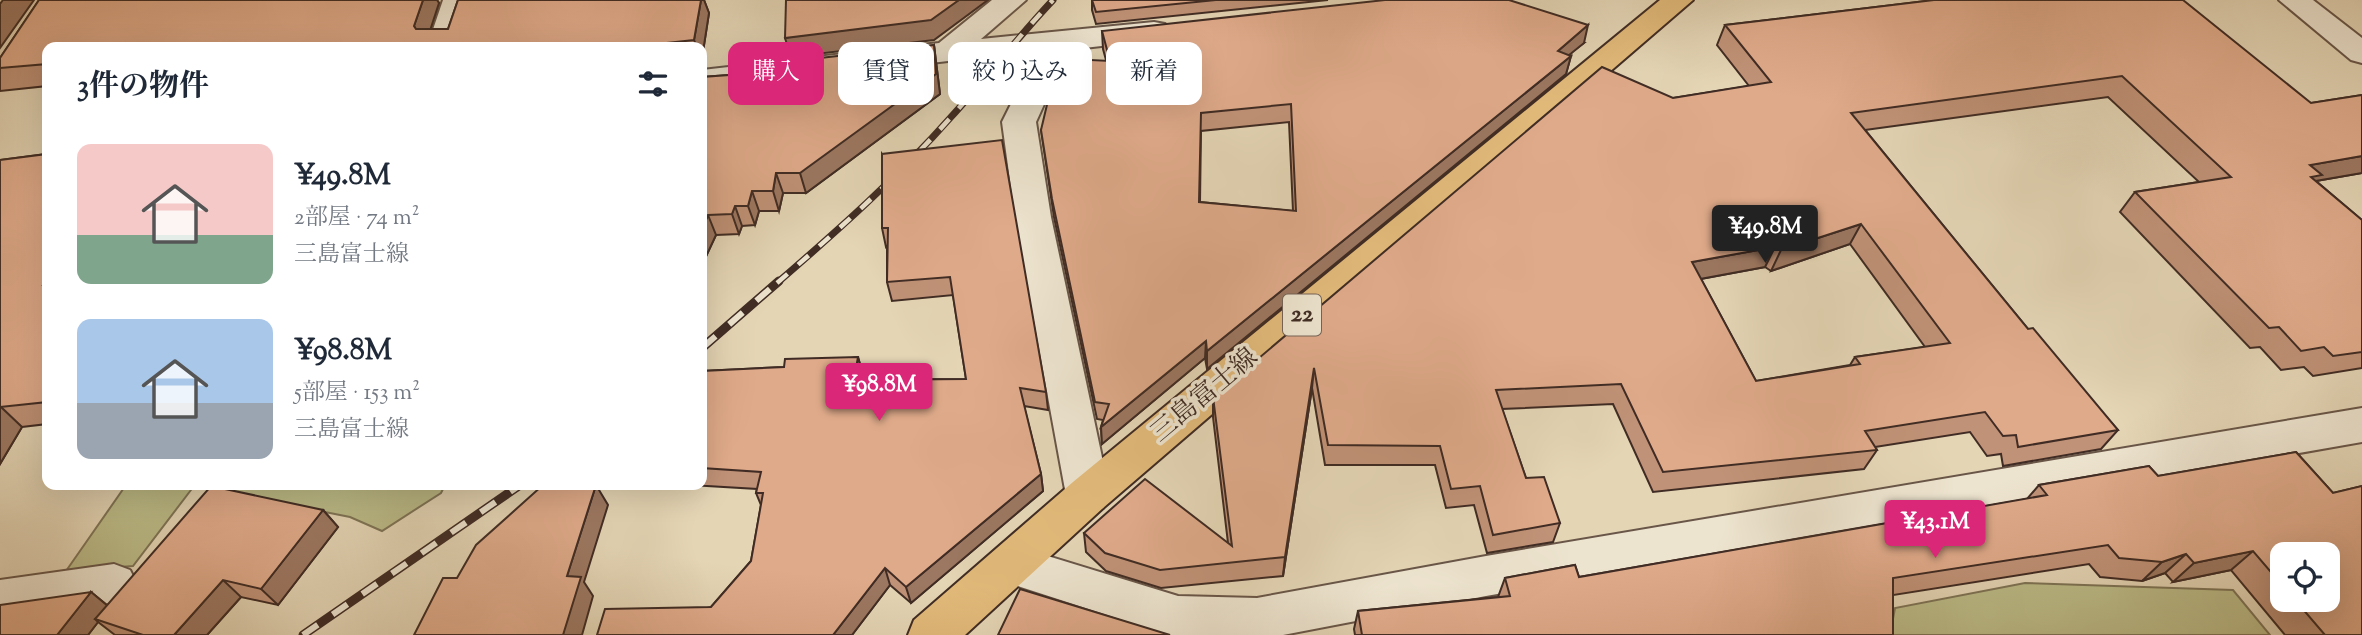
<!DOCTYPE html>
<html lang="ja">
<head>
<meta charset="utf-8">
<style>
	:root { --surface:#fff; --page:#f6f6f7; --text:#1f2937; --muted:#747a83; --accent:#db2777 }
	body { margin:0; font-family:"Sorts Mill Goudy","Noto Serif JP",serif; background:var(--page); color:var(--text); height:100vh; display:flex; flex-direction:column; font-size:26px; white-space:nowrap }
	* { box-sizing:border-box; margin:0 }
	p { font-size:23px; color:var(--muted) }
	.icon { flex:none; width:38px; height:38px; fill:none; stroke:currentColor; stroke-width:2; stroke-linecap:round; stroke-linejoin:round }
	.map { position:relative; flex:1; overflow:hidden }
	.sheet { position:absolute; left:42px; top:42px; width:665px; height:448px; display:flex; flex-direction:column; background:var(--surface); border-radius:14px; box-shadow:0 7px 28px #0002 }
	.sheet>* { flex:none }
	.top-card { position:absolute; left:728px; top:42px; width:665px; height:63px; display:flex; gap:14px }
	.controls { position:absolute; left:2270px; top:542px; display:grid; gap:14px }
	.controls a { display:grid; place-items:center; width:70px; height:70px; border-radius:14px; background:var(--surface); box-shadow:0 7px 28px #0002; font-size:35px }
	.price { position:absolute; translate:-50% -60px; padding:0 16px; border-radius:7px; background:var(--accent); color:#fff; font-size:23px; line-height:46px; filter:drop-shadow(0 2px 4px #0008) }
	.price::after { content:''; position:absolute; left:50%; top:42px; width:21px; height:16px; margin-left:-10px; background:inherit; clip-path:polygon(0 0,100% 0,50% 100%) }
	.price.current { background:#222; color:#fff }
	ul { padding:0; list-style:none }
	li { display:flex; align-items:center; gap:21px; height:175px; padding:0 35px }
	li span { display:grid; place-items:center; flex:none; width:196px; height:140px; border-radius:14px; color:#555 }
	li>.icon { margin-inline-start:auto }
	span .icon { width:84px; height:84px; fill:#fffc; stroke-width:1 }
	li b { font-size:30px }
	h2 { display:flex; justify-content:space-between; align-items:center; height:84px; padding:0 35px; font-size:30px }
	.tag { padding:0 24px; border-radius:14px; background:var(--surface); box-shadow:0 7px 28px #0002; font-size:24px; line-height:63px }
	.tag.current { background:var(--accent); color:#fff }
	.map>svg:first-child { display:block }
	.green { fill:#bb8; stroke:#7e7456; stroke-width:2 }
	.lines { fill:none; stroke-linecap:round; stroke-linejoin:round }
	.street-casing { stroke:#695648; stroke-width:4 }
	.primary-casing { stroke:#402c24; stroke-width:4 }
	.street { fill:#ede4cf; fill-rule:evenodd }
	.primary { fill:#e2ba7a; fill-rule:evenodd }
	.rail-far1-casing { stroke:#402c24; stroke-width:7 }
	.rail-casing { stroke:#402c24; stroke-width:9 }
	.rail-far1 { stroke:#ede4cf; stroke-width:4.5; stroke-dasharray:14; stroke-linecap:butt }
	.rail { stroke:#ede4cf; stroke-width:6; stroke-dasharray:18; stroke-linecap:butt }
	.wall { fill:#c09277; stroke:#402c24; stroke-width:2; fill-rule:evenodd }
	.shaded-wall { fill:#9c7761; stroke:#402c24; stroke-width:2 }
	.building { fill:#dfaa8a; stroke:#402c24; stroke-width:2; fill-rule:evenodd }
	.labels { text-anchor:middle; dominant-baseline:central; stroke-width:7; stroke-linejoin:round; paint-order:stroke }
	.shield { fill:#ede4cf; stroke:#746357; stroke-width:2 }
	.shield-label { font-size:24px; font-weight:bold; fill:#402c24 }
	.street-label { font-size:26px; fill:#402c24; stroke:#ede4cf }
</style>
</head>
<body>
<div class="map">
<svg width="2362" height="635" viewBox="0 0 2362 635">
	<rect width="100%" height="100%" fill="#e4d5b5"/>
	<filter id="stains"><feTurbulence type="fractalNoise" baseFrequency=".00286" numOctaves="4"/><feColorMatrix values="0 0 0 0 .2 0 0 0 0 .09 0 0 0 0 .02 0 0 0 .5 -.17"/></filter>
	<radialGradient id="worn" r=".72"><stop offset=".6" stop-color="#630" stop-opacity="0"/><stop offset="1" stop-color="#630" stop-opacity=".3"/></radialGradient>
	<!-- green -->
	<g class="green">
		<polygon points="126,485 445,485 441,493 382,531 350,517 194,486 133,566 66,571"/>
		<polygon points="2025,583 2233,590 2270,635 1890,635 1895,608"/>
	</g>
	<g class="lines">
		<!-- street casing -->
		<g class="street-casing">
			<g id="street">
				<polygon points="443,0 473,0 457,47 427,47"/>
				<polygon points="992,0 1026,0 981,39 1154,22 1165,24 1169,31 1165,38 1154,40 1084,48 1050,91 1036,122 1051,217 1110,495 1103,508 1088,513 1073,508 1066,495 1015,217 1002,122 1019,88 1047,52 948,61 702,90 702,70 939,43"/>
				<polygon points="2279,0 2313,0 2362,38 2362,63 2351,60"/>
				<polygon points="2362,408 2362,442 1486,596 1283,635 1169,635 996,579 989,565 996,551 1012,545 1178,596 1257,598 1486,556"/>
				<polygon points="114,564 130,570 137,584 130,598 114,604 0,620 0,580"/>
			</g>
		</g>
		<!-- primary casing -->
		<g class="primary-casing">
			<polygon id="primary" points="1660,0 1693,0 1103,508 965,635 908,635 914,620 1073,482"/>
		</g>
		<!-- street -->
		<use href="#street" class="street"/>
		<!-- primary -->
		<use href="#primary" class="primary"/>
		<!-- rail-far1 casing -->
		<g class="rail-far1-casing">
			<path id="rail-far1" d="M 777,283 C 837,231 898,177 951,117 C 986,79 1017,38 1053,0"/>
		</g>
		<!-- rail casing -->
		<g class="rail-casing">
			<g id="rail">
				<polyline points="702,348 779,281"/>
				<polyline points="303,635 520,485"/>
			</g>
		</g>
		<!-- rail-far1 -->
		<use href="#rail-far1" class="rail-far1"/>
		<!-- rail -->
		<use href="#rail" class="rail"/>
	</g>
	<!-- wall -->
	<g class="wall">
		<polygon points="39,0 437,0 439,3 430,29 448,29 458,0 704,0 709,13 702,58 702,47 47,47 47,86 0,91 0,58"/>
		<polygon points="1092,0 1328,0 1096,24 1092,10"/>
		<path d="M 1934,0 L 2311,103 L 2362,95 L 2362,173 L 2316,181 L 2362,220 L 2362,368 L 2313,376 L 2304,367 L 2281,370 L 2260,347 L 2250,348 L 2120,212 L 2135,192 L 2199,182 L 2108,97 L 1865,130 L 2028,329 L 2118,430 L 2101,449 L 2003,466 L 2001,454 L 1987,456 L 1970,432 L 1875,447 L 1877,450 L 1864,469 L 1653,492 L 1613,404 L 1502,409 L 1526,478 L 1560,523 L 1553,542 L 1487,553 L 1474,505 L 1446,508 L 1435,465 L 1325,465 L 1312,388 L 1283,576 L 1161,588 L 1106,571 L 1086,552 L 1084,533 L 1228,543 L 1213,417 L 1213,397 L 1673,98 L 1749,86 L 1717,45 L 1725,25 ZM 1850,244 L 1925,347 L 1855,357 L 1850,365 L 1756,381 L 1701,279 L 1765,267 L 1771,271 Z"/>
		<path d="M 1102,31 L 1584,43 L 1568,55 L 1571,56 L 1566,74 L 1207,369 L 1205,358 L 1102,444 L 1101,427 L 1103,420 L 1097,419 L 1054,217 L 1041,130 L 1062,92 L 1106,60 L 1103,49 ZM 1289,122 L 1293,211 L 1200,202 L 1201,131 Z"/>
		<polygon points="934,45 940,94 806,193 783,193 779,211 759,211 755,225 742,226 739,234 716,235 702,265 702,77 785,71"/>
		<polygon points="47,154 47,424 22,427 0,464 0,160"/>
		<polygon points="882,154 1046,392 1048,410 1024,406 1041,474 1043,491 911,603 890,585 852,635 597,635 711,607 751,561 761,505 756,493 757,489 690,485 702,485 702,371 784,367 858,357 863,375 862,380 966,379 953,295 892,301 887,282 887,246 886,247 882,228"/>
		<path d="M 2296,452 L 2333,493 L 2362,486 L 2362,635 L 2285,635 L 2231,570 L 2173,582 L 2165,573 L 2142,581 L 2100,577 L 2089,564 L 1893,595 L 1893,635 L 1355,635 L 1354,629 L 1358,611 L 1498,597 L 1505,578 L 1575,565 L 1579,577 L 2027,499 L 2039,485 L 2149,466 L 2158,476 ZM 2282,555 L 2328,555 L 2328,600 L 2282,600 Z"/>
		<polygon points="323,510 338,527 278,605 241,597 207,635 115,635 98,622 88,635 91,592 107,605"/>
	</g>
	<!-- shaded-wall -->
	<g class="shaded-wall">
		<polygon points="3,0 34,0 0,48 0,4"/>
		<polygon points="423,0 437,0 439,3 425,46 414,26"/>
		<polygon points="701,0 704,0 709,13 702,58 702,47 697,47 694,40"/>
		<polygon points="959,0 988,0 934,40 791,57 785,38"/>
		<polygon points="1588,25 1584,43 1553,68 1558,51"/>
		<polygon points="934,45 940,94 806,193 800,173"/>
		<polygon points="1571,56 1566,74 1207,369 1207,351"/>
		<polygon points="2362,156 2362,173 2316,181 2304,195 2310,165"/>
		<polygon points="776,173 783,193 779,211 773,191"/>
		<polygon points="752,191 759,211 755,225 748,206"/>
		<polygon points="735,206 742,226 739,234 732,214"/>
		<polygon points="708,215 716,235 702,265 702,229"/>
		<polygon points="1861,224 1850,244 1771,271 1781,250"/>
		<polygon points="1775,247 1765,267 1684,282 1692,262"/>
		<polygon points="1206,341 1205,358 1102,444 1101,427"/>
		<polygon points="858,357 863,375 860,398 854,380"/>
		<polygon points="1314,368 1312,388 1283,576 1285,557"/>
		<polygon points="0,406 22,427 0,464"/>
		<polygon points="1041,474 1043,491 911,603 906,587"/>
		<polygon points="596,485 608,505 584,582 593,596 582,635 563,635 567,576"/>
		<polygon points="323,510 338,527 278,605 261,589"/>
		<polygon points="2253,551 2231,570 2173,582 2194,563"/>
		<polygon points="2186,554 2165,573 2142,581 2162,562"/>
		<polygon points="885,568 890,585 852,635 833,635"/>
		<polygon points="223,580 241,597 207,635 174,635"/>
		<polygon points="91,592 109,607 95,619 98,622 88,635 57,635"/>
	</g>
	<!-- building -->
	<g class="building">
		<polygon points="39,0 423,0 414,26 416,29 448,29 458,0 701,0 694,40 630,47 47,47 47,64 0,68 0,58"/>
		<polygon points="786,0 959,0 931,20 785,38"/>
		<polygon points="1092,0 1216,0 1096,12"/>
		<path d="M 1385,0 L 1509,0 L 1588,25 L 1558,51 L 1571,56 L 1207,351 L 1206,341 L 1101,427 L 1109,404 L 1095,402 L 1052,199 L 1041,130 L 1050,92 L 1062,92 L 1070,59 L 1110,61 L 1102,31 ZM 1291,104 L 1296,211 L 1199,202 L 1201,113 Z"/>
		<path d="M 1934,0 L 2183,0 L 2311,103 L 2362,95 L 2362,156 L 2310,165 L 2322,175 L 2311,177 L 2362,220 L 2362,352 L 2333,356 L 2324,347 L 2301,351 L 2279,327 L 2269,328 L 2135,192 L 2231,177 L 2122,76 L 1851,113 L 2028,329 L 2033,328 L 2118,430 L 2018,447 L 2016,435 L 2003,436 L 1985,412 L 1865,431 L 1877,450 L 1663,472 L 1621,384 L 1496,390 L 1526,478 L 1544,477 L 1560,523 L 1493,535 L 1480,486 L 1451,489 L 1440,446 L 1328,445 L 1314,368 L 1285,557 L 1160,570 L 1105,553 L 1084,533 L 1145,479 L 1232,546 L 1213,397 L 1602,67 L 1673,98 L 1771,82 L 1725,25 ZM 1861,224 L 1950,343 L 1855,357 L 1860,364 L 1756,381 L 1692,262 L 1775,247 L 1781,250 Z"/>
		<polygon points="934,45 936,74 800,173 776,173 773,191 752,191 748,206 735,206 732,214 708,215 702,229 702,77 785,71 785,62"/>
		<polygon points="1002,140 1046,392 1020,388 1041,474 906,587 885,568 833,635 597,635 605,609 711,607 751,561 763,493 756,493 761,472 702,468 702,371 784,367 785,359 858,357 854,380 966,379 950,277 887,282 888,228 882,228 882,154"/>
		<polygon points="47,154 47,276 43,285 47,285 47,402 0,407 0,160"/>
		<polygon points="2296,452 2333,493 2362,486 2362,635 2325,635 2295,600 2328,600 2328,555 2282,555 2282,585 2253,551 2194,563 2186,554 2162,562 2119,558 2108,545 1893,578 1893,635 1362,635 1358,611 1510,596 1505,578 1575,565 1579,577 2047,495 2039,485 2149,466 2158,476"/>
		<polygon points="543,485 596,485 567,576 581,577 563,635 414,635 443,578 457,578 476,545"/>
		<polygon points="211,486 323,510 261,589 223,580 174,635 143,635 95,619"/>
		<polygon points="1020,589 1170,635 998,635"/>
		<polygon points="91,592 57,635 0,635 0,605"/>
	</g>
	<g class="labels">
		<!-- shield labels -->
		<rect class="shield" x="1283" y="294.5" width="38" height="41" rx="5"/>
		<g class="shield-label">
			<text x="1302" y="315">22</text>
		</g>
		<!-- street labels -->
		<g class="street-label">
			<text transform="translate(1205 396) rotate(-40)">三島富士線</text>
		</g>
	</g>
	<rect width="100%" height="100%" filter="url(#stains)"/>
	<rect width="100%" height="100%" fill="url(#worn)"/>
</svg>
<div class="controls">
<a><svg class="icon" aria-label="locate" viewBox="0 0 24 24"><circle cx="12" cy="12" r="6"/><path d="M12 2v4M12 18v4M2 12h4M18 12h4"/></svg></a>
</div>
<b class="price current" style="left:1765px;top:265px">¥49.8M</b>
<b class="price" style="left:879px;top:423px">¥98.8M</b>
<b class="price" style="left:1935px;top:560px">¥43.1M</b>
<div class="top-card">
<a class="tag current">購入</a>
<a class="tag">賃貸</a>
<a class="tag">絞り込み</a>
<a class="tag">新着</a>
</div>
<section class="sheet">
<h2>3件の物件<svg class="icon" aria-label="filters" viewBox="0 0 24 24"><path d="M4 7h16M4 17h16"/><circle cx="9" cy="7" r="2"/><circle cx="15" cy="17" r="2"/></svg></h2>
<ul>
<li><span style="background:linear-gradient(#f6c9c9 65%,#7fa58c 0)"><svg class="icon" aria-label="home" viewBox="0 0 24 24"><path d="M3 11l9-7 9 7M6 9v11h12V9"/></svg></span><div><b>¥49.8M</b><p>2部屋 · 74 m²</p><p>三島富士線</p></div></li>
<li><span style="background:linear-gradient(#a9c7e8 60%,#9aa5b1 0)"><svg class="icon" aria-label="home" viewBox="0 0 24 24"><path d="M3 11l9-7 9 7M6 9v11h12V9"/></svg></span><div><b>¥98.8M</b><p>5部屋 · 153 m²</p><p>三島富士線</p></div></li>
</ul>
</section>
</div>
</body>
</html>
